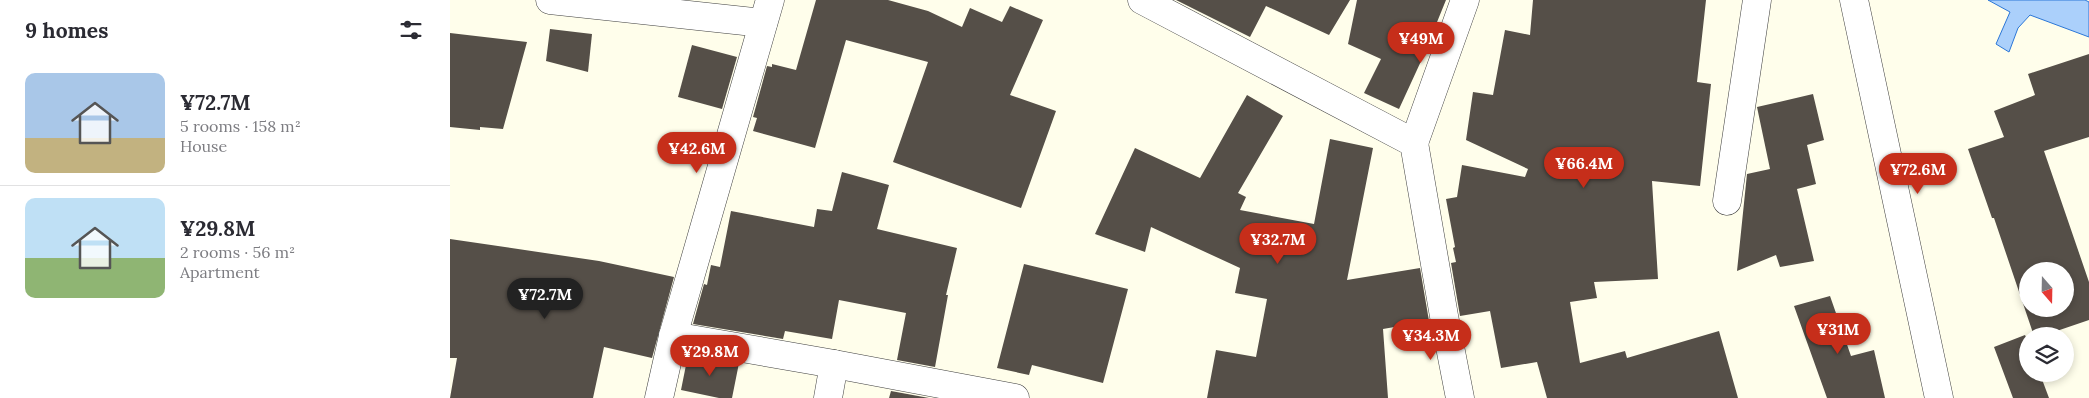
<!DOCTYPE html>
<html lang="en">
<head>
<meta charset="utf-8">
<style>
	:root { --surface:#fff; --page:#f2f2f3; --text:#2b2b33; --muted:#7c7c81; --line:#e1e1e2; --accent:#c62e1a }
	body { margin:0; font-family:Lora,serif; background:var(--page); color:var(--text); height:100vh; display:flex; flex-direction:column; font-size:19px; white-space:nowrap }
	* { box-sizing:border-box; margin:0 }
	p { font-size:16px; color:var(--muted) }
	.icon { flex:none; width:28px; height:28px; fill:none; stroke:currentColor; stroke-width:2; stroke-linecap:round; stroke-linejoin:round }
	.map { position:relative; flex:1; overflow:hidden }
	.panel { display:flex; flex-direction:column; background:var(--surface); width:450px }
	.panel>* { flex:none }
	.needle { width:32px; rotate:160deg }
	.controls { position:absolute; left:1569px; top:262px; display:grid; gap:10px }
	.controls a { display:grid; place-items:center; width:55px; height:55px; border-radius:50%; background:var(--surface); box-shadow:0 2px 8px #0003; font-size:25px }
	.price { position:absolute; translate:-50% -42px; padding:0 11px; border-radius:18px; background:var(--accent); color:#fff; font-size:16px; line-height:32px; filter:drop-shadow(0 1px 2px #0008) }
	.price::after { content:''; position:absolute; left:50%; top:30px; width:15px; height:11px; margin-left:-8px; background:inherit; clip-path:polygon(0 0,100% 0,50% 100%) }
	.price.current { background:#222; color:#fff }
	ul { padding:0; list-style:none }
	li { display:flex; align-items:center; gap:15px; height:125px; padding:0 25px }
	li+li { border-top:1px solid var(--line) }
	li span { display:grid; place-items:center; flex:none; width:140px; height:100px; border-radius:10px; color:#555 }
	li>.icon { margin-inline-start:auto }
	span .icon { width:60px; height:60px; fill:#fffc; stroke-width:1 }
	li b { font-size:21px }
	h2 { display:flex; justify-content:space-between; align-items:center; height:60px; padding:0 25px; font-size:21px }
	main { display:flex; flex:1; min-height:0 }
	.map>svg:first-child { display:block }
	.water { fill:#abd0fb; stroke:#2c77d7 }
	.building { fill:#554f48; fill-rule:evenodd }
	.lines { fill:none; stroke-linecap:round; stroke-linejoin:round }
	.minor-casing { stroke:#3f3f3f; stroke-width:29 }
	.minor { stroke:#fff; stroke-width:28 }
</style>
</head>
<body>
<main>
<section class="panel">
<h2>9 homes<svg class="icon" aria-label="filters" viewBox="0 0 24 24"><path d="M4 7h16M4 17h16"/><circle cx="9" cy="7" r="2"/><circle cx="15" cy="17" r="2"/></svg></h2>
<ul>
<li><span style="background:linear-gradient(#a9c7e8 65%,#c2b280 0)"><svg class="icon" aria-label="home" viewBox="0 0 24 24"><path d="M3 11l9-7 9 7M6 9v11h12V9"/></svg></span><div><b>¥72.7M</b><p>5 rooms · 158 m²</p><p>House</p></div></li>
<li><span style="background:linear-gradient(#bfe0f5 60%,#8fb573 0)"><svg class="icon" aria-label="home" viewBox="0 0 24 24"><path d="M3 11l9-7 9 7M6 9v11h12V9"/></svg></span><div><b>¥29.8M</b><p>2 rooms · 56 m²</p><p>Apartment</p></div></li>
</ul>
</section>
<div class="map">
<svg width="1639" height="398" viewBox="0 0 1639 398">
	<rect width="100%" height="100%" fill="#fffeeb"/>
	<!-- water -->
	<polygon class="water" points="1538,0 1635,0 1639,2 1639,37 1580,15 1568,28 1559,52 1546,44 1560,12"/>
	<!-- building -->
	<g class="building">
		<polygon points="366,0 438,0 478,11 512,27 520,8 552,22 560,6 593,20 560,95 606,111 571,208 443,162 478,62 396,40 365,148 303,131 307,118 303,117 317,66 322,67 322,64 346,70"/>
		<polygon points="726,0 900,0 879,35 816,6 800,37"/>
		<polygon points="907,0 996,0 972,59 949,109 914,93 931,59 898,44"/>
		<polygon points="1083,0 1256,0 1247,82 1261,84 1250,186 1202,181 1208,279 1144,282 1147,298 1120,302 1130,363 1175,351 1177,358 1269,331 1288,398 1097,398 1087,362 1051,368 1040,311 1010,316 1001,263 1006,262 1003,248 1005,247 996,199 1007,197 1012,165 1075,177 1078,169 1016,140 1023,92 1043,95 1055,30 1080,35"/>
		<polygon points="100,29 142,34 138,72 96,61"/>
		<polygon points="0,33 77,42 53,129 30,127 30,130 0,127"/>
		<polygon points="242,45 287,57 272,109 228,97"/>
		<path d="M 1639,54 L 1639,137 L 1594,151 L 1639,282 L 1639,320 L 1592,336 L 1584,336 L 1544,218 L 1542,218 L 1518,149 L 1554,137 L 1544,111 L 1585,95 L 1578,74 ZM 1578,271 L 1615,271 L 1615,309 L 1578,309 Z"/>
		<polygon points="1363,94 1374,140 1357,145 1366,184 1347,189 1364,261 1330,267 1326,255 1287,271 1297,174 1320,169 1307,107"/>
		<polygon points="797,95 833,116 788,193 796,197 790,210 864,224 880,139 923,148 897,280 970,268 979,321 933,329 938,398 757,398 766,350 806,357 817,299 785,293 790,268 701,227 695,252 645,234 685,148 750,178"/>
		<polygon points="392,172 439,185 427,229 507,248 496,295 498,295 485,367 447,360 456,313 389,300 382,339 335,331 333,339 243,324 254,284 257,285 261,265 270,267 281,211 364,227 367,209 382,211"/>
		<polygon points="0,239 149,261 224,277 202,358 154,347 143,398 0,398 7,358 0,358"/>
		<polygon points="574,264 678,289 653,383 582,365 579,375 547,368"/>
		<polygon points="1380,296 1401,356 1424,350 1435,398 1377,398 1344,306"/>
		<polygon points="1575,335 1578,341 1578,374 1590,374 1599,398 1563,398 1544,347"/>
		<polygon points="235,354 289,363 282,398 269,398 231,390 236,365 233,364"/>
		<polygon points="441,391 479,398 439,398"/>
	</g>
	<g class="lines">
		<!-- minor casing -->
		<g class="minor-casing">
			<g id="minor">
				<polyline points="100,0 313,23"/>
				<polyline points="692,0 964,143 994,316 1010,398"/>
				<polyline points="1404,0 1489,398"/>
				<polyline points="964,143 1015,0"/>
				<polyline points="1277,201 1307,0"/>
				<polyline points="223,336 384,364 565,398"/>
				<polyline points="209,398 223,336 320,0"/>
				<polyline points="378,398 384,364"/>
			</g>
		</g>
		<!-- minor -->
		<use href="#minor" class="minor"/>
	</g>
</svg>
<div class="controls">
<a><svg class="needle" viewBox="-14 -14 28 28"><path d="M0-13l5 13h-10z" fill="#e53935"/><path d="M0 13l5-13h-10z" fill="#7c7c81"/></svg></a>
<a><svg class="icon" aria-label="layers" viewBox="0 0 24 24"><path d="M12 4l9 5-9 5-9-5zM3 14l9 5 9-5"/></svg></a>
</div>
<b class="price" style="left:971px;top:64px">¥49M</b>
<b class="price" style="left:247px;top:174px">¥42.6M</b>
<b class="price" style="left:1134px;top:189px">¥66.4M</b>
<b class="price" style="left:1468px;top:195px">¥72.6M</b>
<b class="price" style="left:828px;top:265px">¥32.7M</b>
<b class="price current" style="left:95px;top:320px">¥72.7M</b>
<b class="price" style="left:1388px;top:355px">¥31M</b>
<b class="price" style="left:981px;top:361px">¥34.3M</b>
<b class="price" style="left:260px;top:377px">¥29.8M</b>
</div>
</main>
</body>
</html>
